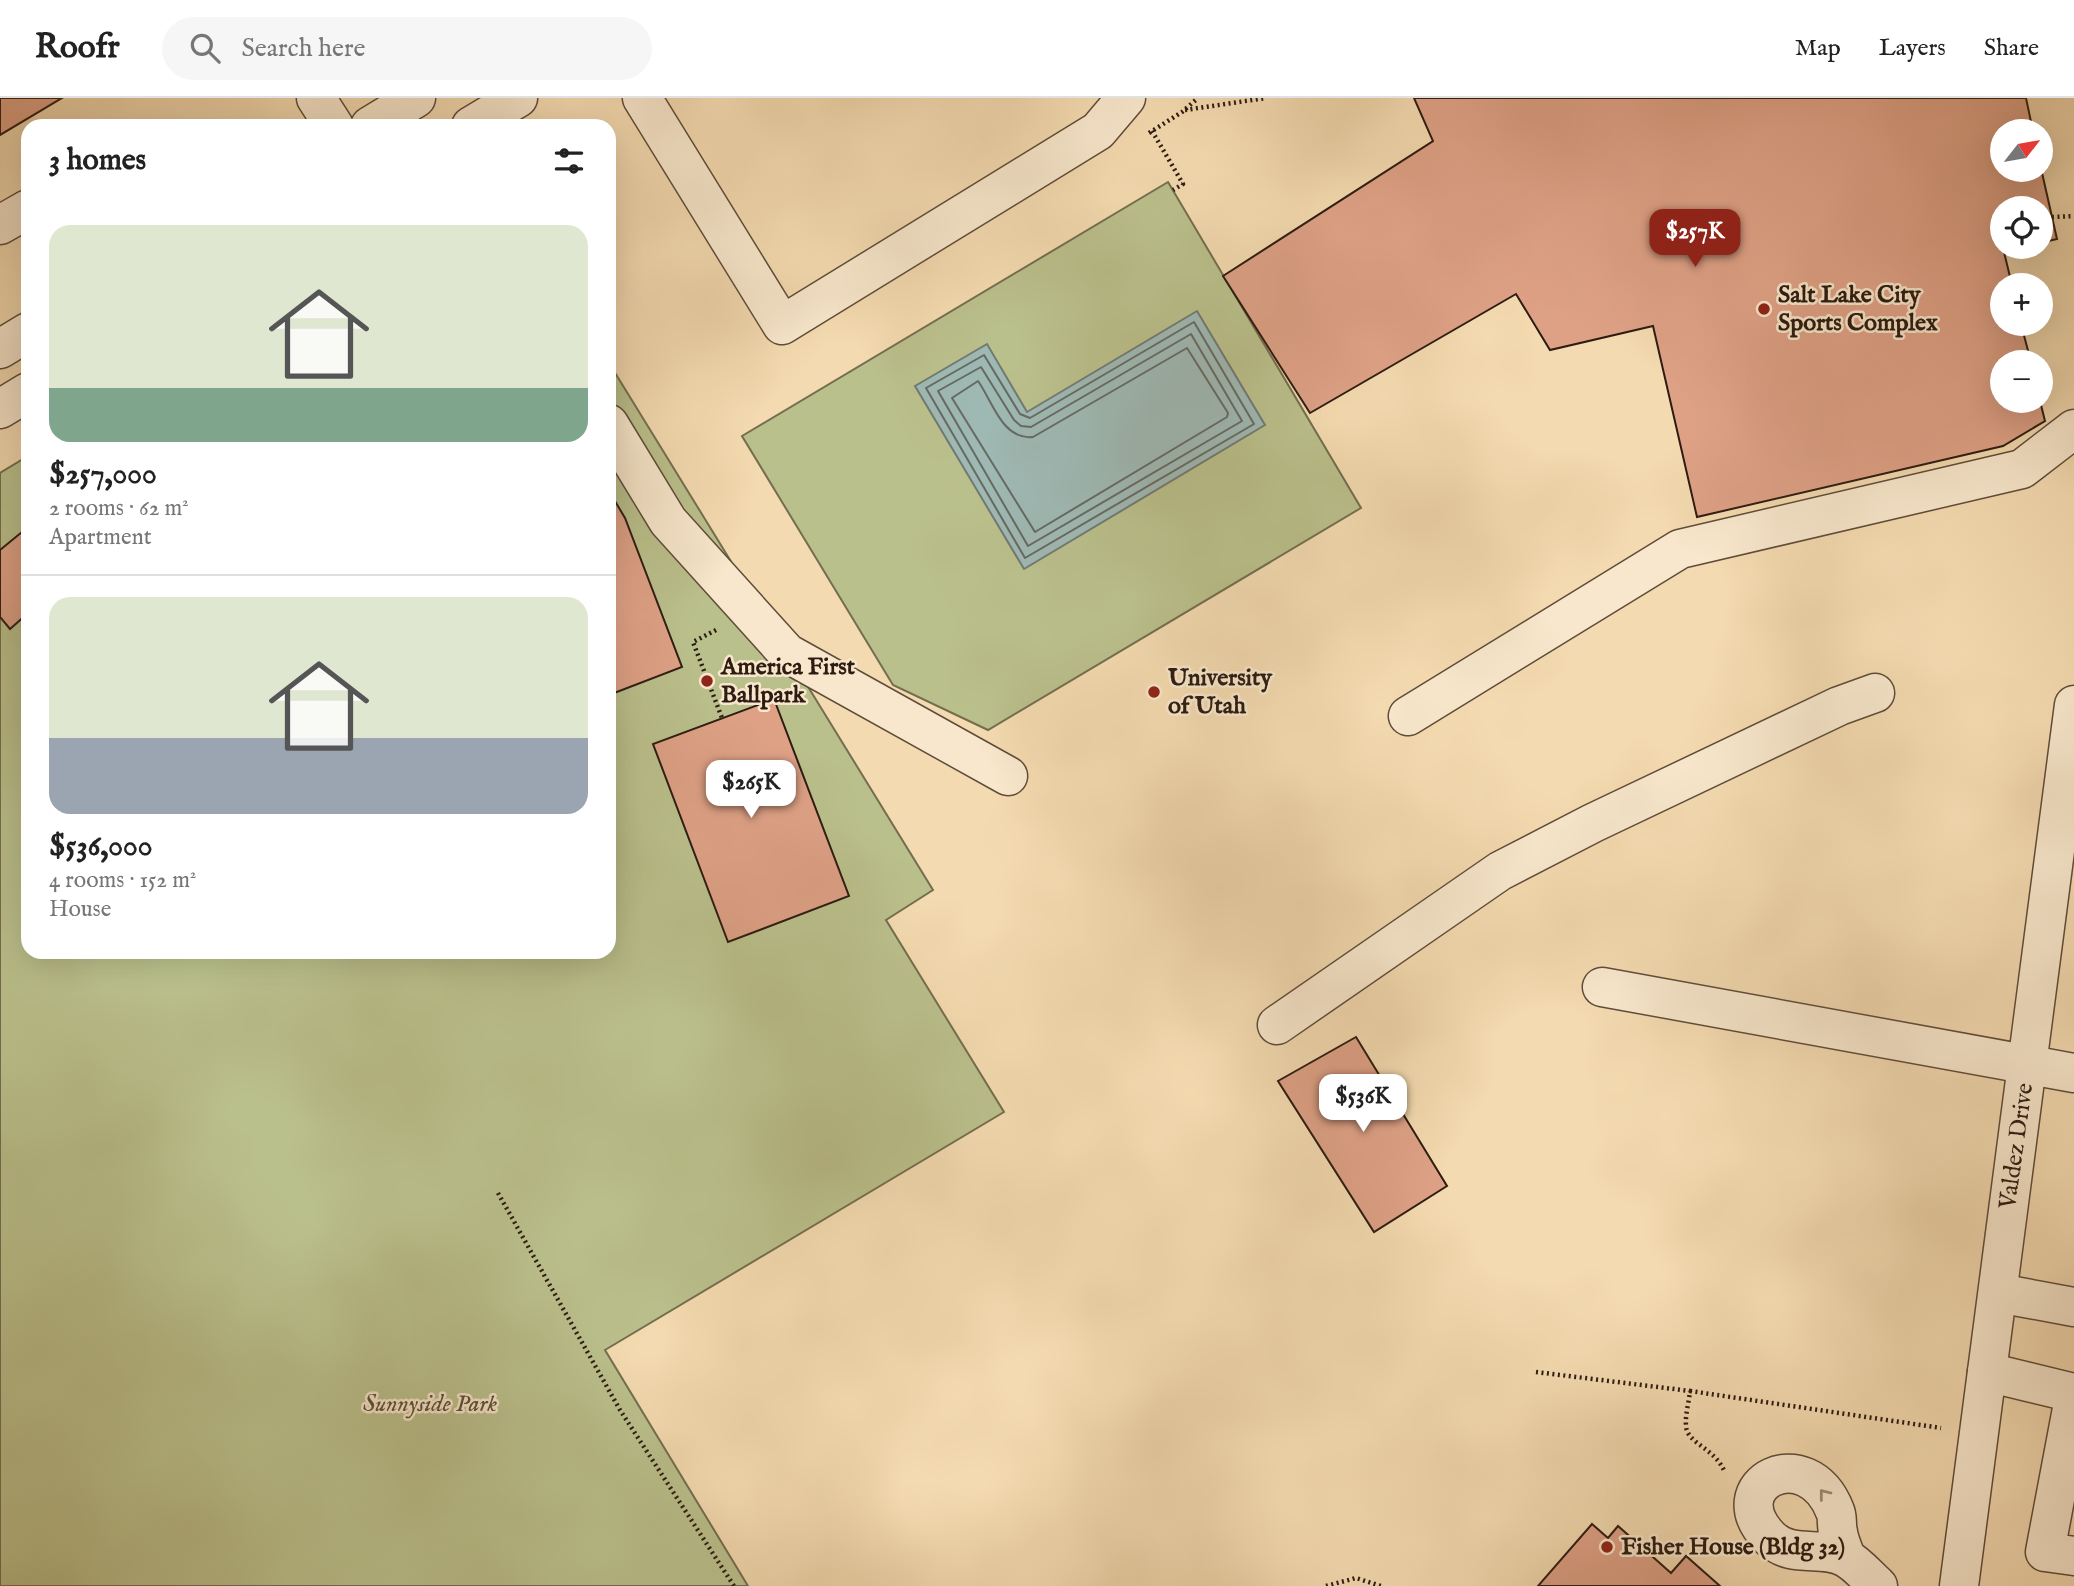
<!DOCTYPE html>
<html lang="en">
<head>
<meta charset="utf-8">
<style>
	:root { --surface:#fff; --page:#f6f6f6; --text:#222; --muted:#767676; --line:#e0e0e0; --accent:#8f2418 }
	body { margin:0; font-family:"IM FELL English",serif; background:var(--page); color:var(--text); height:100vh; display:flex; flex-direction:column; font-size:26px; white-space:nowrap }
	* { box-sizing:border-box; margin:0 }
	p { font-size:23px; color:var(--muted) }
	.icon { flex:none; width:38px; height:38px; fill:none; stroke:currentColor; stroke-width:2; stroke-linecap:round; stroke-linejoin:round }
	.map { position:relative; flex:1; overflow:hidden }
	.sheet { position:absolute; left:21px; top:21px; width:595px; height:840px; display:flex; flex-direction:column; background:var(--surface); border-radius:21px; box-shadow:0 7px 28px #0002 }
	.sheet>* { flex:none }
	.needle { width:46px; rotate:59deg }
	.buttons { position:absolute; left:1990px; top:21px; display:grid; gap:14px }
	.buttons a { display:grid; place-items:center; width:63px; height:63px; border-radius:50%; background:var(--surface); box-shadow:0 7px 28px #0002; font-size:35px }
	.price { position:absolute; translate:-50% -60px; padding:0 16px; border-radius:14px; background:#fff; color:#222; font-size:23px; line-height:46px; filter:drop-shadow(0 2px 4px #0008) }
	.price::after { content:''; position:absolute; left:50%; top:42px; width:21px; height:16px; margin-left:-10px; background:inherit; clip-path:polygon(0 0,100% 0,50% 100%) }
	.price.active { background:var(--accent); color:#fff }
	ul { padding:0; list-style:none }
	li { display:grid; align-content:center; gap:14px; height:371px; padding:0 28px }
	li+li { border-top:2px solid var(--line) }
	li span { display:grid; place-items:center; height:217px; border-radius:21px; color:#555 }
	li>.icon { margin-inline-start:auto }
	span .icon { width:126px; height:126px; fill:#fffc; stroke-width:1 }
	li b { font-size:30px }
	h2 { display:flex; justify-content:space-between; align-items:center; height:84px; padding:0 28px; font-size:30px }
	header { display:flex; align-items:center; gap:42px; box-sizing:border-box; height:98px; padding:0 35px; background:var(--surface); border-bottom:2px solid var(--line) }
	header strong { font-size:33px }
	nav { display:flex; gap:38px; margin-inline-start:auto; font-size:24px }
	.search { width:490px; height:63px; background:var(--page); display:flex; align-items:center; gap:18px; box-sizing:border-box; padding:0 24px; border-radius:38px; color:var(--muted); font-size:26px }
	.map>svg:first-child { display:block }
	.green { fill:#bac08c; stroke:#746e4f; stroke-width:2 }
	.water { fill:#9eb9b4; stroke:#717a73; stroke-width:2 }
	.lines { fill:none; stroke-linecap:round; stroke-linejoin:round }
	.shore { stroke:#666a63; stroke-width:2 }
	.building { fill:#dea186; stroke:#2d1c12; stroke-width:2 }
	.minor-casing { stroke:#5f4c3a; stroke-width:41 }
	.path { stroke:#2d1c12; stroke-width:4.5; stroke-dasharray:2 3.5; stroke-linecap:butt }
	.minor { stroke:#f8e7cc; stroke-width:38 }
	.oneway { stroke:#9d8c78 }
	.poi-dot { fill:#8f2418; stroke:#f8e7cc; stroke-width:2.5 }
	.labels { text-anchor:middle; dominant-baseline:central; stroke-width:5; stroke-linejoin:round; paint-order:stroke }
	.poi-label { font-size:24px; font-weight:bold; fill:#2d1c12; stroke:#f8e7cc; text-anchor:start }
	.street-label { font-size:24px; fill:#2d1c12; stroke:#f8e7cc }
	.park-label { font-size:24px; font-style:italic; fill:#574d37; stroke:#f8e7cc }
</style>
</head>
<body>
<header>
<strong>Roofr</strong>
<div class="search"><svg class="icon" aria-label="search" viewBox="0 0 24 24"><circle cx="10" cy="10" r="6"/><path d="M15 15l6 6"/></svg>Search here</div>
<nav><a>Map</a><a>Layers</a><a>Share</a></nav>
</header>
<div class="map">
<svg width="2074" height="1488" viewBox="0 0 2074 1488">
	<rect width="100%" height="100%" fill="#f4dab0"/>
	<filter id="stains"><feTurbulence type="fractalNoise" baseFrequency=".00286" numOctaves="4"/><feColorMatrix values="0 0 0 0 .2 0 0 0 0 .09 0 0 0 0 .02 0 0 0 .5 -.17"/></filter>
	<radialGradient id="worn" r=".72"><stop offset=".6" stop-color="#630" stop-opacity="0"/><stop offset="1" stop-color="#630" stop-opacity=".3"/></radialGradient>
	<!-- green -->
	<g class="green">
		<polygon points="1168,84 1361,410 988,632 893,587 742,338"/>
		<polygon points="609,265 933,792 886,822 1004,1014 605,1252 748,1488 0,1488 0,375 28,358 28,854 609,854"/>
	</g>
	<!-- water -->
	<polygon class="water" points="1197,213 1265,327 1024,471 915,288 987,246 1027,314"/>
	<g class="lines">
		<!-- shore -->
		<g class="shore">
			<polygon points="1194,224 1254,326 1025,460 926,290 984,257 1020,316 1030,320"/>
			<polygon points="1191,236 1242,323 1028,448 938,293 981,269 1014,322 1021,328 1031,329"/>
			<path d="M 1187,250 L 1228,315 L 1227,319 L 1035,434 L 952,300 L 978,283 C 993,304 1002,342 1033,339 Z"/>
		</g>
	</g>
	<!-- building -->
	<g class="building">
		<polygon points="0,0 62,0 0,37"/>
		<polygon points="1414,0 2026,0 2033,33 2002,33 2002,72 2040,72 2040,66 2057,141 2040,145 2040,110 2002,110 2002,149 2024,149 2004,154 2012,187 2002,187 2002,226 2021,226 2031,264 2002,264 2002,303 2040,303 2045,323 2003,348 1697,419 1653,228 1550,252 1516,196 1310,315 1223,178 1433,43"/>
		<polygon points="609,393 625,420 682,569 609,597"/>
		<polygon points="28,429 28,515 10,531 0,519 0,452"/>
		<polygon points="774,601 849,798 728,844 653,646"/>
		<polygon points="1356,939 1447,1088 1374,1134 1278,983"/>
		<polygon points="1592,1426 1608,1440 1618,1428 1671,1475 1686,1458 1720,1488 1538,1488"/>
	</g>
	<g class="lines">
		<!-- minor casing -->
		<g class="minor-casing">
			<g id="minor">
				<polyline points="316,0 334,28"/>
				<polyline points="642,0 782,227 1098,33 1126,0"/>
				<polyline points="370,28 416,0"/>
				<polyline points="471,28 518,0"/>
				<polyline points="0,127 28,111"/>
				<polyline points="0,251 28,234"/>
				<polyline points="0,311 28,294"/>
				<polyline points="609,326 668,423 787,555 1008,678"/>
				<polyline points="1408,618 1680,451 2022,371 2074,331"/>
				<polyline points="1602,889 2074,975"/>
				<polyline points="1277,927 1500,773 1593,725 1839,608 1875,595"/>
				<polyline points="1998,1195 2074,1209"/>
				<polyline points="1987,1274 2074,1295"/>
				<polyline points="2074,1300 2045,1454 2074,1458"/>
				<path d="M 1846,1459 C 1843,1451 1839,1442 1838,1434 C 1836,1427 1838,1419 1835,1413 C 1807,1341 1717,1386 1770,1440 C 1793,1462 1821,1446 1846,1460 C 1857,1466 1868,1479 1878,1488"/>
				<polyline points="1959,1488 2074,607"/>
			</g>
		</g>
		<!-- path -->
		<g class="path">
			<polyline points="1185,12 1266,0"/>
			<polyline points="1152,33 1183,86 1173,92"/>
			<polyline points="1149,35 1182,14 1198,0"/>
			<polyline points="2052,119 2074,118"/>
			<polyline points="716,532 693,544 722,620"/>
			<polyline points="498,1095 620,1312 734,1488"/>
			<path d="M 1536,1274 L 1690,1293 C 1689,1304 1685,1317 1686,1328 C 1687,1346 1716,1350 1725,1375"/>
			<polyline points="1690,1293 1941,1330"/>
			<polyline points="1326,1488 1356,1480 1381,1488"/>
		</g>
		<!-- minor -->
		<use href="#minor" class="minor"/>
	</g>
	<!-- one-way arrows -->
	<defs><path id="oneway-chevron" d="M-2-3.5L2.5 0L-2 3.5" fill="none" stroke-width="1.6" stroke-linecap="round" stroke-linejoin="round" transform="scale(1.75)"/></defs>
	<use class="oneway" href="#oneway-chevron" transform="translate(1824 1396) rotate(-128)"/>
	<!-- markers -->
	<g class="poi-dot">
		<circle cx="1764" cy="211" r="7"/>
		<circle cx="707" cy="583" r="7"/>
		<circle cx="1154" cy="594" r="7"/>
		<circle cx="1607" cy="1449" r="7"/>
	</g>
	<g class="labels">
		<!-- poi labels -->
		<g class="poi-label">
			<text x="1778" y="197">Salt Lake City<tspan x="1778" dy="28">Sports Complex</tspan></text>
			<text x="721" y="569">America First<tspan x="721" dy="28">Ballpark</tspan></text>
			<text x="1168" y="580">University<tspan x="1168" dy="28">of Utah</tspan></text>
			<text x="1621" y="1449">Fisher House (Bldg 32)</text>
		</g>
		<!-- street labels -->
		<g class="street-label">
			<text transform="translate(2017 1048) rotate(-82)">Valdez Drive</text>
		</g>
		<!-- park labels -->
		<g class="park-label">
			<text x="430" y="1306">Sunnyside Park</text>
		</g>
	</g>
	<rect width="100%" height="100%" filter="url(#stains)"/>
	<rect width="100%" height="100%" fill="url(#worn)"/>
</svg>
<div class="buttons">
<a><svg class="needle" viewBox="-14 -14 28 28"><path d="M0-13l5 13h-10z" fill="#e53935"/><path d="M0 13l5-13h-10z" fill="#767676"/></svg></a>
<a><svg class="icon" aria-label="locate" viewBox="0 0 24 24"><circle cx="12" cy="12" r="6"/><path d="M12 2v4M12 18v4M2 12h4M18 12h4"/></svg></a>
<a>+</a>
<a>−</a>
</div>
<b class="price active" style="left:1695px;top:171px">$257K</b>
<b class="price" style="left:751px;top:722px">$265K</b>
<b class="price" style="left:1363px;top:1036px">$536K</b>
<section class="sheet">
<h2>3 homes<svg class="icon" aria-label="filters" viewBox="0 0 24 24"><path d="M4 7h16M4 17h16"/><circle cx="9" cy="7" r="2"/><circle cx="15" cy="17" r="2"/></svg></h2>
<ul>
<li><span style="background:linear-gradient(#dfe7d0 75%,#7fa58c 0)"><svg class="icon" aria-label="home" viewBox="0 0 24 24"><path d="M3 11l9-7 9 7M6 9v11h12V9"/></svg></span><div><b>$257,000</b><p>2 rooms · 62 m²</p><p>Apartment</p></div></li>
<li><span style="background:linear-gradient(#dfe7d0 65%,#9aa5b1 0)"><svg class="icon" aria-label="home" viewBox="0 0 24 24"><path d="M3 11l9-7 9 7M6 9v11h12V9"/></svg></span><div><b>$536,000</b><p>4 rooms · 152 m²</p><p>House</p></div></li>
</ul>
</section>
</div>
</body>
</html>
